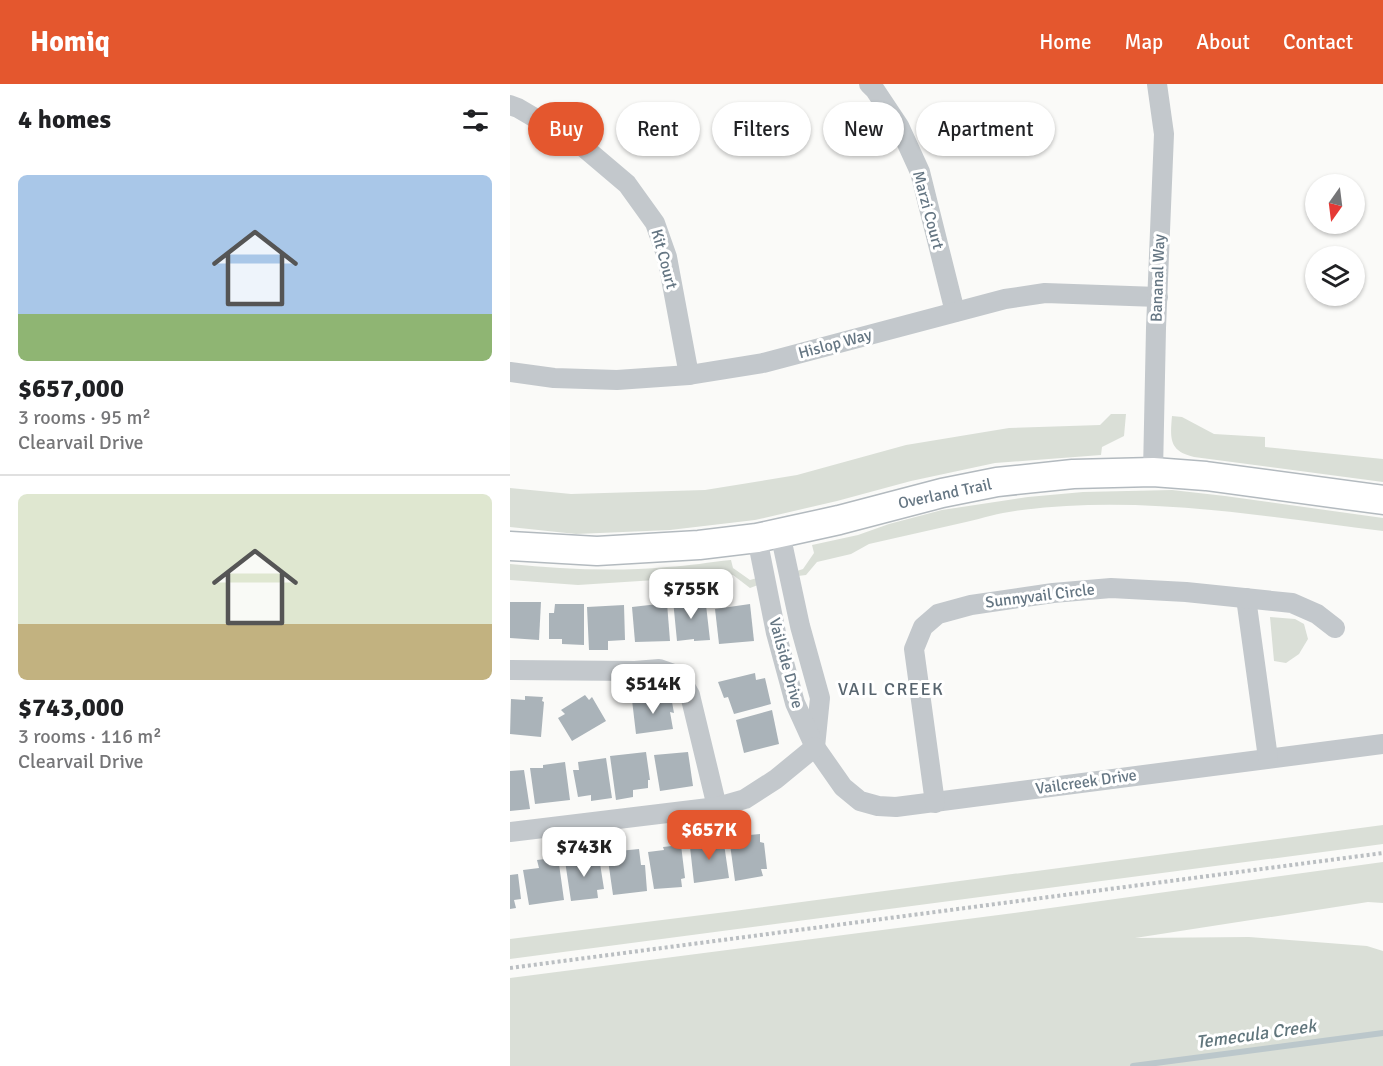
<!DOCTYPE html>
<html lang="en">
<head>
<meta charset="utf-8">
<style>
	:root { --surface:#fff; --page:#f2f2f2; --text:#202124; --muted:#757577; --line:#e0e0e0; --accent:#e4572e }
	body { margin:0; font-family:Signika,sans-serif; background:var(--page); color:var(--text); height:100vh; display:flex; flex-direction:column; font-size:22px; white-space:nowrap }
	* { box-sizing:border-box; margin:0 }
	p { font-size:20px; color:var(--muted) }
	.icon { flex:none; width:33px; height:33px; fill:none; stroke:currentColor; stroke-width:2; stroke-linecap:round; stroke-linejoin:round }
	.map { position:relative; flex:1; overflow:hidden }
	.panel { display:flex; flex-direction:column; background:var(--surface); width:510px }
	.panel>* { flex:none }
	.hud { position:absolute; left:18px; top:18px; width:570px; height:54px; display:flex; gap:12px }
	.needle { width:39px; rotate:194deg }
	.fabs { position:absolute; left:795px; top:90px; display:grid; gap:12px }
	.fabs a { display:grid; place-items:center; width:60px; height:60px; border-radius:50%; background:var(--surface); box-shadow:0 2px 4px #0004; font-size:30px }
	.price { position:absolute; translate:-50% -51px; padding:0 14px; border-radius:12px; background:#fff; color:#222; font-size:20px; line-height:39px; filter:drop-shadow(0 2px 3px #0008) }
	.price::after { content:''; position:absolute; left:50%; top:36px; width:18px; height:14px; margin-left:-9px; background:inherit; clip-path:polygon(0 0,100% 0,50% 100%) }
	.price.selected { background:var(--accent); color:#fff }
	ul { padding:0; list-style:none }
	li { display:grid; align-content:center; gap:12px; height:318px; padding:0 18px }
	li+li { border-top:2px solid var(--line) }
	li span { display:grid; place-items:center; height:186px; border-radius:9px; color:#555 }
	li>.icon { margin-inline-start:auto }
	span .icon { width:108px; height:108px; fill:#fffc; stroke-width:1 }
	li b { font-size:26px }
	h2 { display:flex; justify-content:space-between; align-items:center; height:72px; padding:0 18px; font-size:26px }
	.tag { padding:0 21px; border-radius:27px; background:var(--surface); box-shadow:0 2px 4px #0004; font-size:21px; line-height:54px }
	.tag.selected { background:var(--accent); color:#fff }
	header { display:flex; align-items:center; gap:36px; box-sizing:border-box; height:84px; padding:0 30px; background:var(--accent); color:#fff }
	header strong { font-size:28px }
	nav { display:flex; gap:33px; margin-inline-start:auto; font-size:21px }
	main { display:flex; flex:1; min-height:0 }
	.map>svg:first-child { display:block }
	.green { fill:#dadfd7 }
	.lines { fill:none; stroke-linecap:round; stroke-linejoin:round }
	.stream { stroke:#bbc7cb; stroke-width:6 }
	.building { fill:#aab3b9 }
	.secondary-casing { stroke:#b3babf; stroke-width:31 }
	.path { stroke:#bbbfc2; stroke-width:4; stroke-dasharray:3 3; stroke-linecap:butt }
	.street { stroke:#c3c8cc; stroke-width:20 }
	.secondary { stroke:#fff; stroke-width:28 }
	.labels { text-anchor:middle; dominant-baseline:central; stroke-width:6; stroke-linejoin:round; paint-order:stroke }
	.street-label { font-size:16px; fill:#657683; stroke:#fff }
	.neighbourhood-label { font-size:18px; letter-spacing:1.5px; fill:#57646e; stroke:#fff }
	.water-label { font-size:18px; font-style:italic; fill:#60757c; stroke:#fff }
</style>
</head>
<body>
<header>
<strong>Homiq</strong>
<nav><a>Home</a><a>Map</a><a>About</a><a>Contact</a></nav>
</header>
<main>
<section class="panel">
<h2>4 homes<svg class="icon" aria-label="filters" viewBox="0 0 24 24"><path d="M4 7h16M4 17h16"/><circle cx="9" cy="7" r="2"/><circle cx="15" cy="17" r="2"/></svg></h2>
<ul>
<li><span style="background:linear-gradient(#a9c7e8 75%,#8fb573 0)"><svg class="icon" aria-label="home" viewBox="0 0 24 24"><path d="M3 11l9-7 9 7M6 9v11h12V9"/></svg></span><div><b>$657,000</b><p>3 rooms · 95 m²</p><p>Clearvail Drive</p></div></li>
<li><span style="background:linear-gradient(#dfe7d0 70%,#c2b280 0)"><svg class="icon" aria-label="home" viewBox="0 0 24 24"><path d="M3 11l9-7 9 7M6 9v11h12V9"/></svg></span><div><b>$743,000</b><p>3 rooms · 116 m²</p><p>Clearvail Drive</p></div></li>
</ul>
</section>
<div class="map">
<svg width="873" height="982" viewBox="0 0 873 982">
	<rect width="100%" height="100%" fill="#fafaf8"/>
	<!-- green -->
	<g class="green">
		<polygon points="601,330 616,330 614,352 592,363 591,371 485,379 401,397 327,417 245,436 160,446 66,450 0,443 0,404 61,410 195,406 287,391 396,361 499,344 590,341"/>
		<path d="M 662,332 L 672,333 L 704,350 L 755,353 L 755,363 L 873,375 L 873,398 L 684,373 C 659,367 660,355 662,332 Z"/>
		<path d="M 662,406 L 715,412 L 873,434 L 873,447 C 752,432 628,410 505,427 C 489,429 473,434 456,438 C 424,445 391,453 359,460 L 341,470 L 307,478 L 296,491 L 288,492 L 287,487 L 293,485 L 304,469 L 302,461 L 348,451 L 379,440 L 432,426 L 518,413 L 573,408 Z"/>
		<path d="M 221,476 L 223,484 L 240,496 L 247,494 L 248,501 L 240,504 L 223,491 L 68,501 L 0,496 L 0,480 C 52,485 104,488 157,483 C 179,482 200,478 221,476 Z"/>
		<polygon points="760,533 785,535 794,540 798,555 789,570 776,579 764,577"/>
		<polygon points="873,741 873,760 0,875 0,855 224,827"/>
		<polygon points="873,778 873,819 858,818 625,854 739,853 857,862 873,867 873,982 0,982 0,894 504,829"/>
	</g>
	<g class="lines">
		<!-- stream -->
		<polyline class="stream" points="623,982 873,949"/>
	</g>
	<!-- building -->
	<g class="building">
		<polygon points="187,514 188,521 196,521 200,556 184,557 184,555 167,557 163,516"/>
		<polygon points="0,518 31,518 29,556 0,554"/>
		<polygon points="157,519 160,557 125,558 122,523"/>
		<polygon points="45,520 74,520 74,561 52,560 52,555 39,555 39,529 44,529"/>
		<polygon points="240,520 244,557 209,560 205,525"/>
		<polygon points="114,521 115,556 98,557 98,566 79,566 77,523"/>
		<polygon points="245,589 246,596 255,594 261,620 224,630 218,613 214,614 208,598"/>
		<polygon points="75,611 79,616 82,613 96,637 62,657 48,634 55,630 51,626"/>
		<polygon points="15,612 33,613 32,617 34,618 31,653 0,650 1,615 15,616"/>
		<polygon points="158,612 159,618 162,618 164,629 160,628 163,645 126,650 122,616"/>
		<polygon points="262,626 269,660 234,669 226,636"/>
		<polygon points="136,668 140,696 138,696 138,704 123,706 123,713 106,716 100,672"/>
		<polygon points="178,668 183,702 150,707 144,671"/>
		<polygon points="96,674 102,714 81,717 81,711 68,713 63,686 69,686 68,678"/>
		<polygon points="55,678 60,716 25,720 20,684 33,684 33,681"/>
		<polygon points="14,686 20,725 0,727 0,687"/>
		<polygon points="250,750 250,758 254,759 257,785 251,785 253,792 225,797 219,753"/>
		<polygon points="210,751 211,761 214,760 219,794 184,799 180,763 193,762 192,754"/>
		<polygon points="171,761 175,794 171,795 172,803 144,805 138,768 154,766 153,763"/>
		<polygon points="129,765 131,781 135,781 137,807 103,811 98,776 111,773 109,767"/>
		<polygon points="89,773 94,805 87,806 88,814 61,817 55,777"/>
		<polygon points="43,774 45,781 49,780 54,816 19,821 13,786 29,784 27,776"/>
		<polygon points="8,790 11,815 4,816 6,824 0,825 0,791"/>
	</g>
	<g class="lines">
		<!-- secondary casing -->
		<g class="secondary-casing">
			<polyline id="secondary" points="0,462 87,467 189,461 247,454 279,447 329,436 432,409 487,398 563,390 643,388 696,392 873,416"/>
		</g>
		<!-- path -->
		<polyline class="path" points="0,884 873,769"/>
		<!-- street -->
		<g class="street">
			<polyline points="359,0 365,6 389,42 410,88 445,228"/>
			<polyline points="0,21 8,24 71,61 117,100 145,139 157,173 179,291"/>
			<polyline points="0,288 44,294 107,296 179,291 253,279 495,215 535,209 648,213"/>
			<polyline points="643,388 646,244 654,50 647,0"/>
			<polyline points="270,449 290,542 310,614 305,663"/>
			<polyline points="247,454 266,549 285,619 305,663 333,703 350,717 368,722 386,723 873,660"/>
			<polyline points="736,514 758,674"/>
			<polyline points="0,586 125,587 149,585 169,592 180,611 207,723"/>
			<polyline points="425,719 404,565 413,543 428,530 461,521 543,509 601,504 676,508 782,519 807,530 825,544"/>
			<polyline points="0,748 207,723 235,715 266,695 305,663"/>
		</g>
		<!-- secondary -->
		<use href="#secondary" class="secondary"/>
	</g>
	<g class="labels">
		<!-- street labels -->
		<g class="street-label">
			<text transform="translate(418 126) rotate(75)">Marzi Court</text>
			<text transform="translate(154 175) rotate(75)">Kit Court</text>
			<text transform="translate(648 194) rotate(-88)">Bananal Way</text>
			<text transform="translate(325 260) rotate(-15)">Hislop Way</text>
			<text transform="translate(435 410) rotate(-12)">Overland Trail</text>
			<text transform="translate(530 512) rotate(-7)">Sunnyvail Circle</text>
			<text transform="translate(276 579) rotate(75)">Vailside Drive</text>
			<text transform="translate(576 698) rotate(-8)">Vailcreek Drive</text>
		</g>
		<!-- neighbourhood labels -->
		<g class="neighbourhood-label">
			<text x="381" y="605">VAIL CREEK</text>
		</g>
		<!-- water labels -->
		<g class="water-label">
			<text transform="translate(746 950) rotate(-8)">Temecula Creek</text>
		</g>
	</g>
</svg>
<div class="fabs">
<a><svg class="needle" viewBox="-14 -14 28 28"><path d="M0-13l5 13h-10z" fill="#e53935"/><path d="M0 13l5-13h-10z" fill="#757577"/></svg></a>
<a><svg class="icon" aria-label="layers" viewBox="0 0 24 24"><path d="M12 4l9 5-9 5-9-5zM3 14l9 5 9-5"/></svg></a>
</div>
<b class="price" style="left:181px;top:536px">$755K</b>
<b class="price" style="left:143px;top:631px">$514K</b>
<b class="price selected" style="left:199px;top:777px">$657K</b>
<b class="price" style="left:74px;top:794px">$743K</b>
<div class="hud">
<a class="tag selected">Buy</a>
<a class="tag">Rent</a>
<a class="tag">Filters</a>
<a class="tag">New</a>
<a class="tag">Apartment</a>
</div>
</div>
</main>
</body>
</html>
